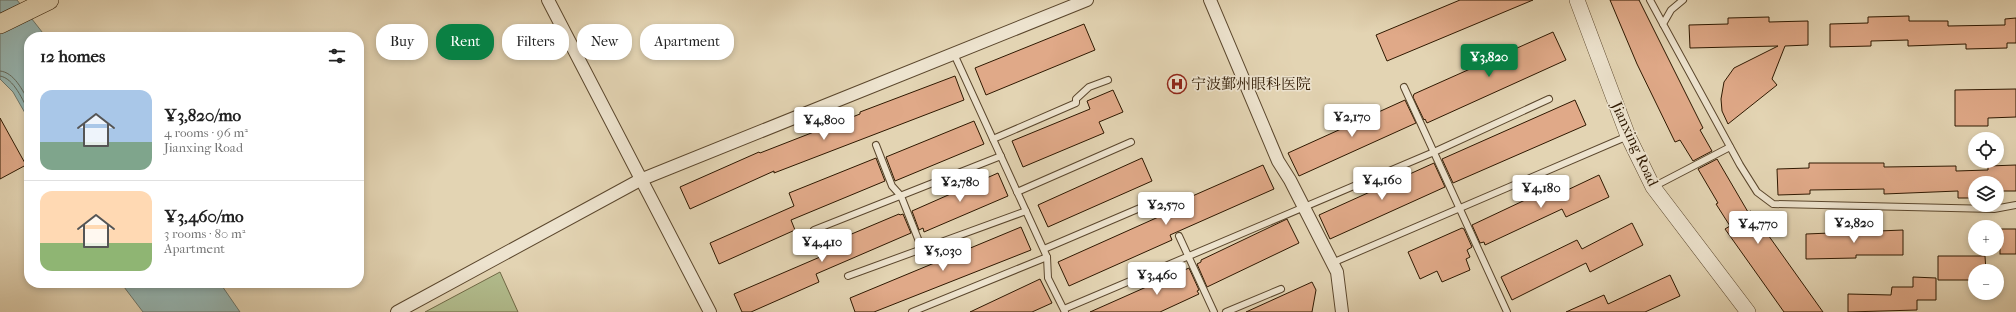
<!DOCTYPE html>
<html lang="en">
<head>
<meta charset="utf-8">
<style>
	:root { --surface:#fff; --page:#f2f2f2; --text:#222; --muted:#767676; --line:#e0e0e0; --accent:#0b8043 }
	body { margin:0; font-family:"IM FELL French Canon","Noto Serif SC",serif; background:var(--page); color:var(--text); height:100vh; display:flex; flex-direction:column; font-size:15px; white-space:nowrap }
	* { box-sizing:border-box; margin:0 }
	p { font-size:13px; color:var(--muted) }
	.icon { flex:none; width:22px; height:22px; fill:none; stroke:currentColor; stroke-width:2; stroke-linecap:round; stroke-linejoin:round }
	.map { position:relative; flex:1; overflow:hidden }
	.side { position:absolute; left:24px; top:32px; width:340px; height:256px; display:flex; flex-direction:column; background:var(--surface); border-radius:16px; box-shadow:0 2px 6px #0003 }
	.side>* { flex:none }
	.banner { position:absolute; left:376px; top:24px; width:380px; height:36px; display:flex; gap:8px }
	.buttons { position:absolute; left:1968px; top:132px; display:grid; gap:8px }
	.buttons a { display:grid; place-items:center; width:36px; height:36px; border-radius:50%; background:var(--surface); box-shadow:0 2px 6px #0003; font-size:20px }
	.price { position:absolute; translate:-50% -34px; padding:0 9px; border-radius:4px; background:#fff; color:#222; font-size:13px; line-height:26px; filter:drop-shadow(0 1px 2px #0008) }
	.price::after { content:''; position:absolute; left:50%; top:24px; width:12px; height:9px; margin-left:-6px; background:inherit; clip-path:polygon(0 0,100% 0,50% 100%) }
	.price.on { background:var(--accent); color:#fff }
	ul { padding:0; list-style:none }
	li { display:flex; align-items:center; gap:12px; height:100px; padding:0 16px }
	li+li { border-top:1px solid var(--line) }
	li span { display:grid; place-items:center; flex:none; width:112px; height:80px; border-radius:12px; color:#555 }
	li>.icon { margin-inline-start:auto }
	span .icon { width:48px; height:48px; fill:#fffc; stroke-width:1 }
	li b { font-size:17px }
	h2 { display:flex; justify-content:space-between; align-items:center; height:48px; padding:0 16px; font-size:17px }
	.pill { padding:0 14px; border-radius:16px; background:var(--surface); box-shadow:0 2px 6px #0003; font-size:14px; line-height:36px }
	.pill.on { background:var(--accent); color:#fff }
	.map>svg:first-child { display:block }
	.green { fill:#b2bd8e; stroke:#706a47 }
	.water { fill:#96b7b4; stroke:#6c776c }
	.lines { fill:none; stroke-linecap:round; stroke-linejoin:round }
	.shore { stroke:#62685a; stroke-width:1 }
	.building { fill:#e0a988; stroke:#2e1800 }
	.service-casing { stroke:#5b472d; stroke-width:8 }
	.minor-casing { stroke:#5b472d; stroke-width:14 }
	.tertiary-casing { stroke:#5b472d; stroke-width:16 }
	.primary-casing { stroke:#2e1800; stroke-width:20 }
	.service { stroke:#ede3ce; stroke-width:6 }
	.minor { stroke:#ede3ce; stroke-width:12 }
	.tertiary { stroke:#ede3ce; stroke-width:15 }
	.primary { stroke:#e3d4b3; stroke-width:19 }
	.labels { text-anchor:middle; dominant-baseline:central; stroke-width:3.5; stroke-linejoin:round; paint-order:stroke }
	.poi-label { font-size:15px; fill:#2e1800; stroke:#ede3ce; text-anchor:start }
	.street-label { font-size:15px; fill:#2e1800; stroke:#ede3ce }
</style>
</head>
<body>
<div class="map">
<svg width="2016" height="312" viewBox="0 0 2016 312">
	<rect width="100%" height="100%" fill="#e3d4b3"/>
	<filter id="stains"><feTurbulence type="fractalNoise" baseFrequency=".005" numOctaves="4"/><feColorMatrix values="0 0 0 0 .2 0 0 0 0 .09 0 0 0 0 .02 0 0 0 .5 -.17"/></filter>
	<radialGradient id="worn" r=".72"><stop offset=".6" stop-color="#630" stop-opacity="0"/><stop offset="1" stop-color="#630" stop-opacity=".3"/></radialGradient>
	<!-- green -->
	<polygon class="green" points="500,272 518,312 425,312"/>
	<!-- water -->
	<g class="water">
		<polygon points="0,0 17,0 46,37 29,37 29,120 13,92 0,79"/>
		<polygon points="121,283 220,283 240,312 143,312"/>
	</g>
	<g class="lines">
		<!-- shore -->
		<g class="shore">
			<path d="M 0,71 C 14,72 23,91 29,102"/>
			<path d="M 0,76 C 14,78 23,101 29,112"/>
		</g>
	</g>
	<!-- building -->
	<g class="building">
		<polygon points="1460,0 1533,0 1387,61 1376,35"/>
		<polygon points="1610,0 1639,0 1703,128 1700,130 1712,151 1693,161 1680,140 1675,142 1637,64"/>
		<polygon points="1909,16 1909,21 1948,21 1948,26 2005,25 2005,19 2016,18 2016,43 2007,43 2007,48 1966,49 1966,44 1908,46 1908,40 1871,41 1871,46 1830,47 1830,24 1868,23 1868,17"/>
		<polygon points="1769,17 1769,22 1808,21 1808,45 1785,46 1772,79 1777,85 1728,124 1722,111 1721,99 1724,82 1734,68 1778,46 1690,48 1689,25 1728,24 1728,18"/>
		<polygon points="1084,24 1095,50 986,95 975,68"/>
		<polygon points="1553,32 1566,60 1427,123 1425,119 1424,120 1413,97 1414,94"/>
		<polygon points="955,76 964,100 774,173 774,171 690,209 680,187 759,152 760,153 860,114 860,112"/>
		<polygon points="2016,89 2016,117 1988,118 1988,126 1955,126 1955,90"/>
		<polygon points="1113,90 1123,112 1099,122 1104,133 1023,167 1012,141 1090,109 1087,101"/>
		<polygon points="1405,100 1416,123 1299,176 1288,153"/>
		<polygon points="1575,100 1586,125 1453,183 1442,159"/>
		<polygon points="0,118 26,165 0,179"/>
		<polygon points="974,121 984,144 895,181 886,157"/>
		<polygon points="876,158 885,181 791,220 795,230 719,264 710,243 794,206 789,193"/>
		<polygon points="1142,158 1152,181 1048,227 1038,205"/>
		<polygon points="1717,159 1748,212 1751,211 1823,312 1784,312 1725,229 1730,226 1716,204 1718,203 1698,169"/>
		<polygon points="1434,163 1445,187 1330,239 1319,215"/>
		<polygon points="1809,163 1884,163 1884,167 1956,166 1956,171 1988,170 1988,166 2016,165 2016,191 1997,191 1997,183 1975,183 1975,198 1958,198 1958,191 1884,194 1884,189 1810,190 1810,194 1778,195 1777,169 1809,168"/>
		<polygon points="1263,165 1274,189 1170,235 1172,240 1069,286 1058,262 1174,210 1172,205"/>
		<polygon points="998,173 1008,196 924,232 923,228 919,230 912,211"/>
		<polygon points="1599,175 1609,197 1566,217 1562,209 1485,245 1484,242 1480,243 1472,225 1557,185 1561,193"/>
		<polygon points="899,214 900,215 903,214 911,233 816,274 819,282 751,312 742,312 734,294 820,257 816,249"/>
		<polygon points="1287,219 1299,243 1207,287 1197,264 1201,262 1201,260"/>
		<polygon points="1632,223 1643,245 1590,272 1586,263 1512,300 1501,277 1577,240 1582,249"/>
		<polygon points="1021,227 1031,250 874,312 855,312 850,298"/>
		<polygon points="1462,228 1464,229 1472,247 1467,250 1470,257 1466,259 1470,270 1442,282 1437,271 1420,279 1408,252"/>
		<rect x="2000" y="229" width="16" height="25"/>
		<polygon points="1903,230 1903,255 1856,255 1856,258 1806,259 1806,234"/>
		<polygon points="1938,256 1985,256 1986,271 1975,271 1975,280 1938,280"/>
		<polygon points="1189,268 1199,290 1197,291 1199,294 1160,312 1090,312"/>
		<polygon points="1670,275 1680,296 1645,312 1566,312 1604,295 1608,304"/>
		<polygon points="1913,277 1936,278 1936,300 1917,300 1917,310 1848,312 1848,294 1891,295 1892,287 1913,287"/>
		<polygon points="1040,279 1052,303 1032,312 970,312"/>
		<polygon points="1312,282 1316,290 1312,312 1246,312"/>
	</g>
	<g class="lines">
		<!-- service casing -->
		<g class="service-casing">
			<g id="service">
				<polyline points="1650,0 1663,24"/>
				<polyline points="1683,0 1671,10 1663,24 1740,165 1757,192 1773,204 1994,209 2016,205"/>
				<polyline points="954,54 1047,257 1048,278 1065,312"/>
				<polyline points="1404,87 1507,312"/>
				<polyline points="993,139 1076,103 1076,99 1089,87 1108,80"/>
				<polyline points="876,145 892,186 901,196 922,249"/>
				<polyline points="1653,187 1730,147"/>
				<polyline points="1017,192 1131,142"/>
				<polyline points="814,230 1001,156"/>
				<polyline points="1179,236 1214,312"/>
				<polyline points="1044,249 1154,202"/>
				<polyline points="1332,263 1628,136"/>
				<polyline points="848,276 1026,211"/>
				<polyline points="1064,309 1434,152 1549,99"/>
				<polyline points="912,312 1047,257"/>
				<polyline points="1226,312 1281,289"/>
			</g>
		</g>
		<!-- minor casing -->
		<g class="minor-casing">
			<g id="minor">
				<polyline points="548,0 710,312"/>
				<polyline points="1210,0 1278,161 1290,180 1337,272 1342,312"/>
				<polyline points="397,312 640,180 1087,0"/>
			</g>
		</g>
		<!-- tertiary casing -->
		<g class="tertiary-casing">
			<polyline id="tertiary" points="1577,0 1628,136 1653,187 1748,312"/>
		</g>
		<!-- primary casing -->
		<g class="primary-casing">
			<polyline id="primary" points="0,24 49,0"/>
		</g>
		<!-- service -->
		<use href="#service" class="service"/>
		<!-- minor -->
		<use href="#minor" class="minor"/>
		<!-- tertiary -->
		<use href="#tertiary" class="tertiary"/>
		<!-- primary -->
		<use href="#primary" class="primary"/>
	</g>
	<!-- icons -->
	<defs>
		<g id="hospital-ring" transform="scale(1)"><circle r="9.5" fill="#ede3ce" stroke="#8f2418" stroke-width="1.5"/><path d="M-5-5h3v3.5h4V-5h3V5h-3V1.5h-4V5h-3Z" fill="#8f2418"/></g>
	</defs>
	<g fill-rule="evenodd">
		<use href="#hospital-ring" x="1177" y="84"/>
	</g>
	<g class="labels">
		<!-- poi labels -->
		<g class="poi-label">
			<text x="1191" y="84">宁波鄞州眼科医院</text>
		</g>
		<!-- street labels -->
		<g class="street-label">
			<text transform="translate(1635 144) rotate(65)">Jianxing Road</text>
		</g>
	</g>
	<rect width="100%" height="100%" filter="url(#stains)"/>
	<rect width="100%" height="100%" fill="url(#worn)"/>
</svg>
<div class="buttons">
<a><svg class="icon" aria-label="locate" viewBox="0 0 24 24"><circle cx="12" cy="12" r="6"/><path d="M12 2v4M12 18v4M2 12h4M18 12h4"/></svg></a>
<a><svg class="icon" aria-label="layers" viewBox="0 0 24 24"><path d="M12 4l9 5-9 5-9-5zM3 14l9 5 9-5"/></svg></a>
<a>+</a>
<a>−</a>
</div>
<b class="price on" style="left:1489px;top:78px">¥3,820</b>
<b class="price" style="left:1352px;top:138px">¥2,170</b>
<b class="price" style="left:824px;top:141px">¥4,800</b>
<b class="price" style="left:1382px;top:201px">¥4,160</b>
<b class="price" style="left:960px;top:203px">¥2,780</b>
<b class="price" style="left:1541px;top:209px">¥4,180</b>
<b class="price" style="left:1166px;top:226px">¥2,570</b>
<b class="price" style="left:1854px;top:244px">¥2,820</b>
<b class="price" style="left:1758px;top:245px">¥4,770</b>
<b class="price" style="left:822px;top:263px">¥4,410</b>
<b class="price" style="left:943px;top:272px">¥5,030</b>
<b class="price" style="left:1157px;top:296px">¥3,460</b>
<div class="banner">
<a class="pill">Buy</a>
<a class="pill on">Rent</a>
<a class="pill">Filters</a>
<a class="pill">New</a>
<a class="pill">Apartment</a>
</div>
<section class="side">
<h2>12 homes<svg class="icon" aria-label="filters" viewBox="0 0 24 24"><path d="M4 7h16M4 17h16"/><circle cx="9" cy="7" r="2"/><circle cx="15" cy="17" r="2"/></svg></h2>
<ul>
<li><span style="background:linear-gradient(#a9c7e8 65%,#7fa58c 0)"><svg class="icon" aria-label="home" viewBox="0 0 24 24"><path d="M3 11l9-7 9 7M6 9v11h12V9"/></svg></span><div><b>¥3,820/mo</b><p>4 rooms · 96 m²</p><p>Jianxing Road</p></div></li>
<li><span style="background:linear-gradient(#ffd9b3 65%,#8fb573 0)"><svg class="icon" aria-label="home" viewBox="0 0 24 24"><path d="M3 11l9-7 9 7M6 9v11h12V9"/></svg></span><div><b>¥3,460/mo</b><p>3 rooms · 80 m²</p><p>Apartment</p></div></li>
</ul>
</section>
</div>
</body>
</html>
